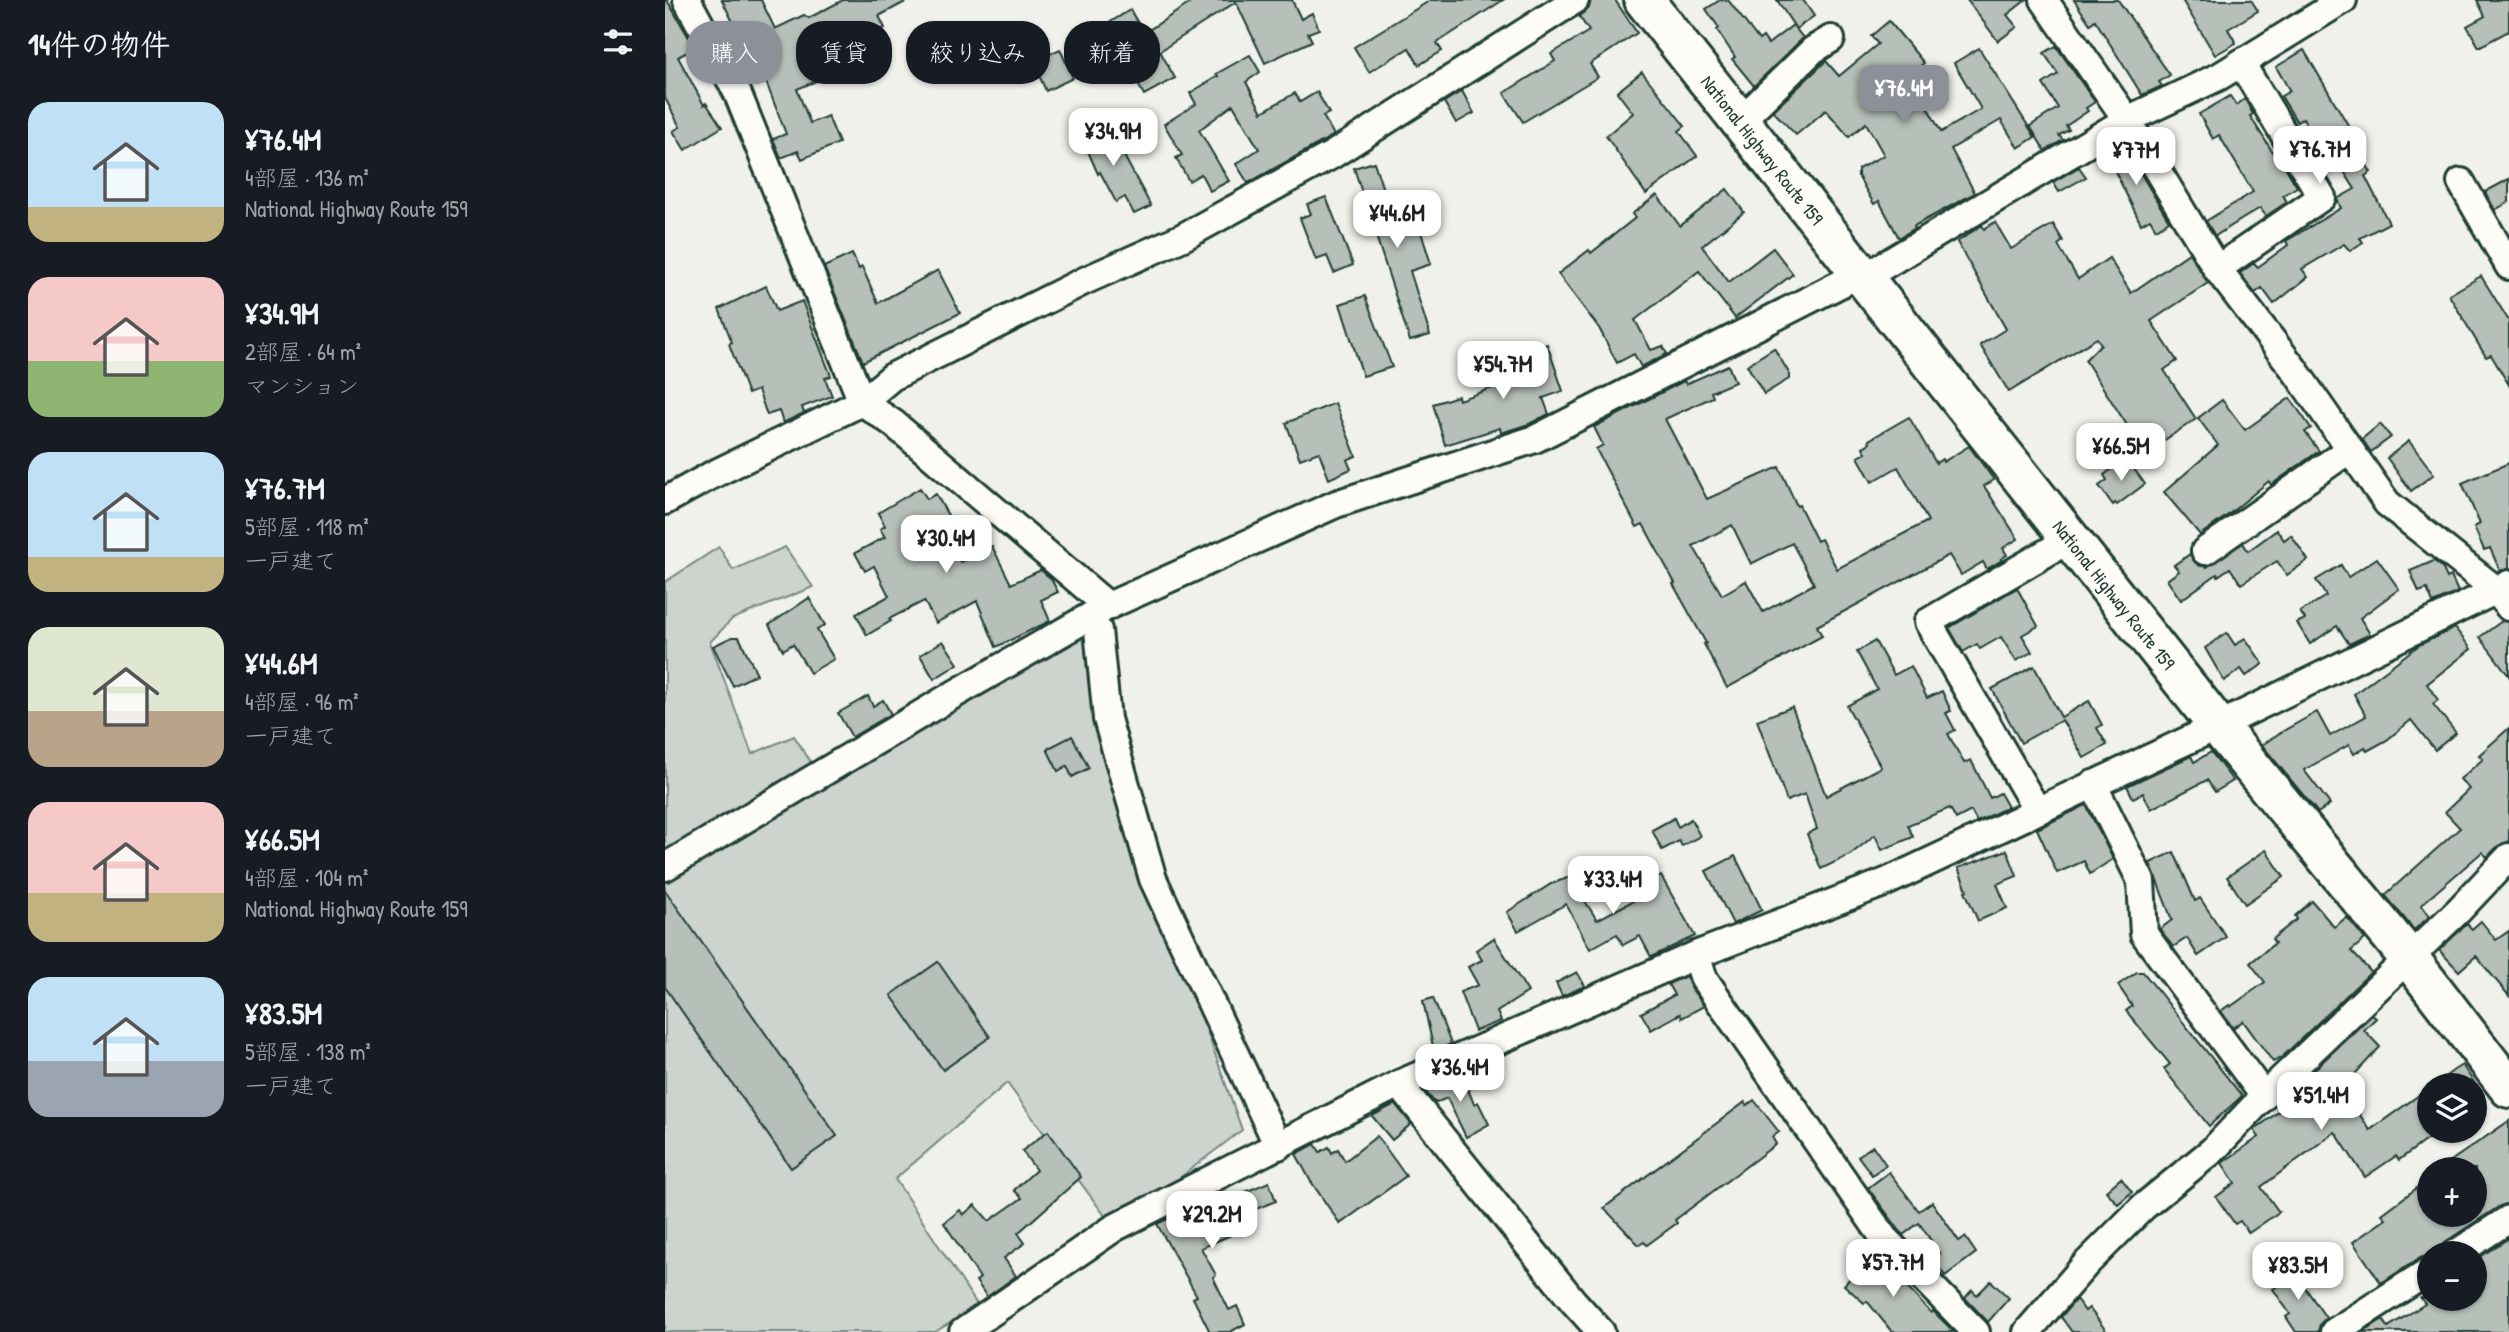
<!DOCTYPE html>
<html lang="ja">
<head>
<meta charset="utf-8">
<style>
	:root { --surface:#171b24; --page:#20242c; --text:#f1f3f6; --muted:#9ea1a6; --accent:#8c9099 }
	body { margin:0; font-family:"Patrick Hand","Klee One",sans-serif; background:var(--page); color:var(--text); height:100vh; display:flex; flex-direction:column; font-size:26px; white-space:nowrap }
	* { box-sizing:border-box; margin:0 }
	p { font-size:23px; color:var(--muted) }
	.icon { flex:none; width:38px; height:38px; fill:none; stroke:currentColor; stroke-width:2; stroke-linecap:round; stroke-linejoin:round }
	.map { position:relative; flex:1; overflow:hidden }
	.panel { display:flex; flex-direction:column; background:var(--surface); width:665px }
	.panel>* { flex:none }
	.guide { position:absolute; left:21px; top:21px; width:665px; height:63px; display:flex; gap:14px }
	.fabs { position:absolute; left:1752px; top:1073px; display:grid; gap:14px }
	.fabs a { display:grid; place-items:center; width:70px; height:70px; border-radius:50%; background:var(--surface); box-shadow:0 2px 5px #0004; font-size:35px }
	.price { position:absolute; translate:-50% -60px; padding:0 16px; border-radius:14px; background:#fff; color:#222; font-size:23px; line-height:46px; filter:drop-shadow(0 2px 4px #0008) }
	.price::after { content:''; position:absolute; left:50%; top:42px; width:21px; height:16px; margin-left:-10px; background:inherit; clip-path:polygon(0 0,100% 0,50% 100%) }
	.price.current { background:var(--accent); color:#fff }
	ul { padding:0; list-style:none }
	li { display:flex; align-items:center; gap:21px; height:175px; padding:0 28px }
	li span { display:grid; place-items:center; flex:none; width:196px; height:140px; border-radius:21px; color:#555 }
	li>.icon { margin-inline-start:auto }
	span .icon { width:84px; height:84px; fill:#fffc; stroke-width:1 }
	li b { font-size:30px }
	h2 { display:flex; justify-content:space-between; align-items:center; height:84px; padding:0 28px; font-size:30px }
	.pill { padding:0 24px; border-radius:28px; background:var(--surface); box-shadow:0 2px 5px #0004; font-size:24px; line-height:63px }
	.pill.current { background:var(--accent); color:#fff }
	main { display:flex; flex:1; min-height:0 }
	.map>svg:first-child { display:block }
	.green { fill:#cdd3cd; stroke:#768880; stroke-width:2 }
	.building { fill:#b6bfb8; stroke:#1f3d34; stroke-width:2; fill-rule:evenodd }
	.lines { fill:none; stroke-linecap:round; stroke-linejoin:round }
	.minor-casing { stroke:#1f3d34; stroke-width:32 }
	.trunk-casing { stroke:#1f3d34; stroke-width:44 }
	.minor { stroke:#fdfcf7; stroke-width:26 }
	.trunk { stroke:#fdfcf7; stroke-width:38 }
	.labels { text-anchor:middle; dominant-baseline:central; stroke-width:6; stroke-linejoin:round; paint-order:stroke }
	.street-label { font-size:19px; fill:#1f3d34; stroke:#fdfcf7 }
</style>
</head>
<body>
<main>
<section class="panel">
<h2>14件の物件<svg class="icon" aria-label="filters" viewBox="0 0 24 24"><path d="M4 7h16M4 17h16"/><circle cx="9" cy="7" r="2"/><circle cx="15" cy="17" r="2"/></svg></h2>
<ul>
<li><span style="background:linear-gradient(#bfe0f5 75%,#c2b280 0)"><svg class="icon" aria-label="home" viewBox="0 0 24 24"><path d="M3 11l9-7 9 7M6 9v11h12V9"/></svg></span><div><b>¥76.4M</b><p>4部屋 · 136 m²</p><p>National Highway Route 159</p></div></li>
<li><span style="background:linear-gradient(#f6c9c9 60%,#8fb573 0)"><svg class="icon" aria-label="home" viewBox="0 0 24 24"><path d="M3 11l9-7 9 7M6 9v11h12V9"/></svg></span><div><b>¥34.9M</b><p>2部屋 · 64 m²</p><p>マンション</p></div></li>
<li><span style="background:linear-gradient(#bfe0f5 75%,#c2b280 0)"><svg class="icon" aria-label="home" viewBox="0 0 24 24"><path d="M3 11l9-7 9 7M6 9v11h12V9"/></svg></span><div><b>¥76.7M</b><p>5部屋 · 118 m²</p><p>一戸建て</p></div></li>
<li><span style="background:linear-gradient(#dfe7d0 60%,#b9a48a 0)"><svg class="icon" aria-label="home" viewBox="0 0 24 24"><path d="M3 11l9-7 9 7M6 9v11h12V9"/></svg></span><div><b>¥44.6M</b><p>4部屋 · 96 m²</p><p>一戸建て</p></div></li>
<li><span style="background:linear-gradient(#f6c9c9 65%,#c2b280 0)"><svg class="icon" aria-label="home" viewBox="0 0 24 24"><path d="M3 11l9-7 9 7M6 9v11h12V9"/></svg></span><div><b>¥66.5M</b><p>4部屋 · 104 m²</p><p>National Highway Route 159</p></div></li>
<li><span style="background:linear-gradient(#bfe0f5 60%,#9aa5b1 0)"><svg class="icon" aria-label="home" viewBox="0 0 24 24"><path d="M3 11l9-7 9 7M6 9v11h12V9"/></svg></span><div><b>¥83.5M</b><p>5部屋 · 138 m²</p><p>一戸建て</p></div></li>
</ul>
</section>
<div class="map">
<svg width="1844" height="1332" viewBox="0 0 1844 1332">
	<rect width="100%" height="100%" fill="#f0f1eb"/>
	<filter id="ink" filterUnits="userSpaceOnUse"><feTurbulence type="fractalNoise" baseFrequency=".0143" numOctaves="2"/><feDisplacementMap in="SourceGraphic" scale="14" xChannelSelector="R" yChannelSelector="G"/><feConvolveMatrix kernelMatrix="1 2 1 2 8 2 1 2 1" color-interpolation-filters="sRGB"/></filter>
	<g filter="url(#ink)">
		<!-- green -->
		<g class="green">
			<polygon points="54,547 68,570 120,547 148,587 67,619 45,642 87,754 129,736 151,770 0,860 0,582"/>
			<polygon points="433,630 488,879 577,1130 449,1228 342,1083 230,1179 313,1306 270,1332 0,1332 0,873"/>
		</g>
		<!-- building -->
		<g class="building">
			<polygon points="0,0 2,0 30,48 13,57 39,105 41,103 57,127 20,150 8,131 15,127 0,98"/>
			<polygon points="57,0 96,0 110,29 139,15 144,18 178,0 244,0 214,16 220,28 167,53 175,71 132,89 145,123 163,116 174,143 137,159 133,151 116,158 108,139 121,134 96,69 87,72 73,42 77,40"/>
			<polygon points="530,0 627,0 636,19 647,13 654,29 643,33 647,41 600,63 571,2 495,51 510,78 479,95 468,75 455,83 446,68 451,65 431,31 465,10 479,33"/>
			<polygon points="766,0 838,0 772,43 777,51 754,65 744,48 704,72 689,47"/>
			<polygon points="926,0 950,0 972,33 925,64 933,77 858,122 839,93 890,61 886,54 924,31 914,16 924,8"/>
			<polygon points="1055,0 1063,0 1094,40 1098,37 1103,44 1128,25 1138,38 1089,86 1067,59 1070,57 1052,30 1054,28 1041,9"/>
			<polygon points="1112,0 1138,0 1149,16 1131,29"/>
			<polygon points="1302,0 1361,0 1342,15 1352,27 1333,41"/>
			<polygon points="1409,0 1453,0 1505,75 1494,82 1497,86 1477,95 1430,20 1425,24"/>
			<polygon points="1517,0 1586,0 1593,11 1563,29 1571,43 1550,55"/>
			<polygon points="1812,0 1844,0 1844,31 1814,47 1802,26 1820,16"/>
			<polygon points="1224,21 1259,63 1245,75 1276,132 1316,109 1289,63 1314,48 1370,137 1353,148 1336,120 1286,149 1310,193 1249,226 1250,228 1234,238 1214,201 1209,204 1193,176 1193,169 1219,155 1201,123 1184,137 1161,110 1131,135 1108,111 1161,61 1174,76 1213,44 1206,36"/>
			<polygon points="1391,46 1430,102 1421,108 1423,111 1401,126 1404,130 1394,135 1398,140 1380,151 1365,126 1393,108 1378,84 1393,74 1379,53"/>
			<polygon points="395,49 408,78 381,91 368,62"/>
			<polygon points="1639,50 1703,159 1699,161 1706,172 1700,176 1724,223 1695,238 1698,242 1685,251 1679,244 1637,269 1643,277 1609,304 1597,288 1590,293 1575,273 1589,263 1593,267 1623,245 1621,241 1676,208 1672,199 1690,189 1664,148 1658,152 1638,118 1632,122 1616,96 1625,91 1611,67"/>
			<polygon points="585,55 595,72 581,82 597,112 630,93 635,102 652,92 664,113 658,116 669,135 583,183 571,164 594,149 568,105 534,130 564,181 545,191 536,174 524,181 511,158 517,155 499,124 531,104 525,93 553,76 551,74"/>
			<polygon points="977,72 1020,126 1014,131 1032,156 981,194 941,136 968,113 952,92"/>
			<polygon points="797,91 809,113 791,123 779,102"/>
			<polygon points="1565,96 1571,105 1580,99 1588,114 1585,116 1612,159 1615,158 1632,187 1618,195 1622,202 1601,216 1595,208 1550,236 1541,221 1588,192 1554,135 1548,139 1534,114"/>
			<polygon points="427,116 446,158 457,152 486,206 469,214 460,197 451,202 435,172 433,174 411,124"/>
			<polygon points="1457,142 1504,221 1491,229 1485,219 1476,224 1440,151"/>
			<polygon points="709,162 729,223 751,216 766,264 745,271 765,335 745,341 689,168"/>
			<polygon points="1414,167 1421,177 1394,192 1388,182"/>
			<polygon points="1844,179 1844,202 1830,210 1820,192"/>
			<polygon points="1062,189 1079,212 1037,246 1064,282 1108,248 1128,274 1070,318 1034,271 970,320 986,350 998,346 1002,354 976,367 969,354 952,363 934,328 893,274 924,250 926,253 970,218 967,214 992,195 1015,226"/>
			<polygon points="661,197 688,265 669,273 662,256 651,260 635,218 646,214 642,204"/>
			<polygon points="1330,222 1346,249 1388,224 1398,241 1393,245 1413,279 1444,258 1466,293 1524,253 1543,283 1486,321 1512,361 1499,370 1531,419 1480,453 1420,360 1436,344 1432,338 1344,392 1315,345 1341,329 1292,242 1317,225 1319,229"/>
			<polygon points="187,254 194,269 197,267 213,303 273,270 295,313 198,362 159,267"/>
			<polygon points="1816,276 1844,321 1844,385 1826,355 1821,357 1784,295"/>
			<polygon points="101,286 112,311 137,301 166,376 160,378 167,396 137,407 139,413 118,423 114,411 102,415 93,390 83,394 64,344 67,342 54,309"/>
			<polygon points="700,296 727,367 698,376 675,304"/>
			<polygon points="882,344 898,391 878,398 884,414 864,424 836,433 835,428 780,445 768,404 793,396 794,400 858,377 850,355"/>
			<polygon points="1109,348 1124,373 1124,379 1099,394 1082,365"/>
			<path d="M 1063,365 L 1070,382 L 1046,392 L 1048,397 L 1000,419 L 1042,499 L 1114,467 L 1132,506 L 1134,505 L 1152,541 L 1156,539 L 1172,569 L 1263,521 L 1233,467 L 1207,482 L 1193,457 L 1201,453 L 1198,447 L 1205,443 L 1204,440 L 1244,417 L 1271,463 L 1277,459 L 1278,462 L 1304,446 L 1329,480 L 1319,486 L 1353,539 L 1338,548 L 1342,555 L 1336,559 L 1337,560 L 1322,569 L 1318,562 L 1296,575 L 1284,555 L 1152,626 L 1157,636 L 1062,688 L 1039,644 L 1041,643 L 1008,584 L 1010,583 L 978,524 L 972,527 L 931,449 L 938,445 L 929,427 L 1019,381 L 1021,384 ZM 1067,525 L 1086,564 L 1127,543 L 1149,584 L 1098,612 L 1081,581 L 1057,595 L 1028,546 Z"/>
			<polygon points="1625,398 1646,428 1640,432 1654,451 1606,485 1604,481 1563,515 1535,535 1499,492 1553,445 1533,418 1557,400 1580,430"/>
			<polygon points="670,403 691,456 682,460 686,469 664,479 654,452 635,459 621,423"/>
			<polygon points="1715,424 1726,437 1706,452 1697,439"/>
			<polygon points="1744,441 1769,474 1746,491 1722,458"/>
			<polygon points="1461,458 1480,484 1452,505 1450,503 1448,505 1434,486 1442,480 1439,475"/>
			<polygon points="1844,463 1844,568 1835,571 1825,548 1819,550 1809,527 1815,524 1797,483"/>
			<polygon points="255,488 262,499 271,494 285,519 275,525 295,562 327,546 346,584 376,570 386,579 393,592 376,600 385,621 331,647 312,601 271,623 259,601 224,619 226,621 202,635 191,614 224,596 209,566 200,571 190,553 220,537 215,529 220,526 213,513"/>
			<polygon points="1612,530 1619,540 1626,535 1643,560 1622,575 1612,561 1576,584 1565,568 1553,576 1552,574 1516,600 1502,580 1514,571 1509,565 1525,554 1533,565 1542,567 1578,543 1583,551"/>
			<polygon points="1712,558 1734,589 1695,618 1705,634 1684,644 1672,626 1645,644 1632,623 1640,619 1635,612 1661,596 1651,580 1676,565 1683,577"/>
			<polygon points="1769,561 1777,567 1782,578 1786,576 1793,592 1768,603 1762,589 1754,592 1745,571"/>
			<polygon points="1352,588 1373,626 1357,635 1367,652 1351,661 1336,637 1315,649 1312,644 1298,652 1284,628"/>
			<polygon points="144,598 160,625 152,630 169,659 145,673 128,644 118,650 104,625"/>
			<polygon points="1837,621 1844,622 1844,676 1815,637"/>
			<polygon points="1790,628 1806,649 1762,684 1773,700 1768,704 1791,733 1770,750 1746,720 1722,740 1702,751 1700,747 1689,754 1684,745 1639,770 1665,804 1653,813 1597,745 1613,734 1652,712 1665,736 1701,716 1689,694 1754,645"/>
			<polygon points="1562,633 1570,645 1580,638 1598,664 1581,676 1576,669 1559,681 1540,648"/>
			<polygon points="67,637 74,637 92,674 68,686 48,646"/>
			<polygon points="278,641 293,664 269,679 255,655"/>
			<polygon points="1210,641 1229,675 1246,666 1262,698 1277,691 1286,711 1281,713 1290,730 1283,734 1299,763 1306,760 1325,798 1335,793 1343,807 1312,822 1306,811 1291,819 1285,808 1243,825 1248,837 1217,850 1210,835 1185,855 1156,869 1142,834 1152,829 1140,794 1122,801 1092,720 1127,707 1161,796 1216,767 1182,706 1212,689 1192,652"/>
			<polygon points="1369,666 1396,717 1424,701 1437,725 1432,728 1442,745 1419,758 1397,720 1356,743 1327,689"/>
			<polygon points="203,696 208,706 218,700 226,714 187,737 173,713"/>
			<polygon points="1844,728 1844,842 1833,846 1822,857 1817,852 1756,905 1765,916 1749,930 1720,895 1795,828 1780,812 1804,789 1795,779 1818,759 1814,755"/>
			<polygon points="407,736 424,768 407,777 402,766 393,771 382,749"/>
			<polygon points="1546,752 1568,781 1550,792 1542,780 1486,809 1478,793 1468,798 1462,786 1526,756 1529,762"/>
			<polygon points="1421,805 1448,859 1425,874 1419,861 1392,873 1372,829"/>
			<polygon points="1009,818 1013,827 1026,819 1035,836 1017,846 1014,841 997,850 987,830"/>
			<polygon points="1342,850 1352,876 1332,884 1342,908 1313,921 1300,891 1302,890 1293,868"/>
			<polygon points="1601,850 1619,877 1580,904 1562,877"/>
			<polygon points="1509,852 1530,901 1535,898 1561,937 1533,956 1522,938 1508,947 1495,929 1507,920 1485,863"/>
			<polygon points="1070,856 1097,910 1068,924 1041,871"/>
			<polygon points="996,876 1030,936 986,957 975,936 958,945 952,934 925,949 901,904 853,931 842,912 886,884 905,877 932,920 977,896 973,889"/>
			<polygon points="0,890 172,1136 126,1168 0,987"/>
			<polygon points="1647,901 1669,927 1682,917 1700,939 1686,951 1706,972 1617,1057 1608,1062 1578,1021 1568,1028 1556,1011 1564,1005 1565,1007 1600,982 1585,963 1610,943 1607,939 1632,919 1630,916"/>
			<polygon points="1816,921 1831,940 1844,931 1844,996 1811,956 1794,971 1774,950 1802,924 1807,929"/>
			<polygon points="829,938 863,992 832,1012 836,1021 810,1031 795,992 813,985 803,967 817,960 811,950"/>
			<polygon points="273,962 325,1037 278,1070 226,995"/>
			<polygon points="912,972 920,986 897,996 891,983"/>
			<polygon points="1472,972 1478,972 1577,1096 1544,1126 1499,1069 1505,1064 1461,1011 1467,1006 1453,985"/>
			<polygon points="1021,976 1026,988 1039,1006 1017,1018 1015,1014 986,1030 976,1013 1009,995 1003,984"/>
			<polygon points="768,998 786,1044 769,1051 758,1001"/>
			<polygon points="1707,1015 1711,1018 1699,1030 1715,1047 1677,1088 1705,1130 1764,1088 1764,1138 1734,1160 1731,1156 1700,1177 1670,1132 1596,1187 1614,1212 1584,1233 1575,1221 1570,1224 1551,1197 1570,1183 1557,1163 1594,1137 1589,1130 1624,1104 1622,1101 1641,1089 1636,1082"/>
			<polygon points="1797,1065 1811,1085 1769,1085 1789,1070"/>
			<polygon points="797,1074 809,1104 813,1102 824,1124 801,1137 782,1098 770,1103 759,1090"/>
			<polygon points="1089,1100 1114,1132 1107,1137 1111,1144 1010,1220 1012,1223 982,1245 979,1242 974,1245 939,1208 1080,1102 1082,1105"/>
			<polygon points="730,1104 746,1124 727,1140 707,1116"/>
			<polygon points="1844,1121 1844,1203 1835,1206 1783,1240 1771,1253 1764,1253 1764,1255 1755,1258 1716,1283 1688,1242 1721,1219 1717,1214 1764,1179 1764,1214 1810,1214 1810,1169 1774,1169"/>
			<polygon points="383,1131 416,1177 353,1233 360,1243 339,1258 351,1276 322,1297 311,1281 315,1278 279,1223 295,1210 298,1215 310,1205 324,1221 357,1198 349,1190 371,1170 357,1151"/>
			<polygon points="712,1136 741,1176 675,1224 645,1180 631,1154 650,1144 655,1152 664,1147 667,1153 673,1149 680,1161"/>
			<polygon points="1208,1146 1221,1165 1207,1175 1193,1156"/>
			<polygon points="1224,1172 1254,1211 1267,1202 1294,1241 1300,1237 1311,1253 1280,1276 1268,1259 1275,1254 1254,1223 1238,1235 1203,1188"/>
			<polygon points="1456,1178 1467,1192 1453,1204 1441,1191"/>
			<polygon points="604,1182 611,1201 576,1215 582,1228 536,1248 551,1275 548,1277 564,1310 572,1306 580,1324 565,1332 545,1332 528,1298 532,1296 492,1224 517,1212 520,1217"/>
			<polygon points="1844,1238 1844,1332 1698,1332 1718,1319 1723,1327 1760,1304 1756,1298 1810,1298 1810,1260"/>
			<polygon points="1209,1252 1266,1313 1268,1311 1289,1332 1227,1332 1202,1301 1199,1303 1179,1285"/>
			<polygon points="1624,1264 1661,1318 1655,1324 1653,1332 1631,1332 1621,1317 1625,1314 1608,1289 1615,1285 1608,1275"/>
			<polygon points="1326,1281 1344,1298 1323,1322 1300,1298 1307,1290 1312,1295"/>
			<polygon points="1411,1299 1420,1311 1424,1308 1442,1332 1407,1332 1396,1317"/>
		</g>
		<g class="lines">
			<!-- minor casing -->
			<g class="minor-casing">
				<g id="minor">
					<polyline points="22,0 72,92 197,402 228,423 443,606"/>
					<polyline points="1379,0 1462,120 1552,269 1629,369 1722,503 1831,590 1844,607"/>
					<polyline points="1074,122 1148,50 1166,39"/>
					<polyline points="1796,182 1844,266"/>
					<polyline points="1552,269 1657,197 1576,63"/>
					<polyline points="0,501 45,476 197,402 227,377 419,281 518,237 667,155 910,0"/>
					<polyline points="1540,551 1685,449"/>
					<polyline points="433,630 442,719 488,879 613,1146"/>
					<polyline points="1428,784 1476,881 1479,934 1599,1096"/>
					<polyline points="1372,810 1263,622 1405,539"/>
					<polyline points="0,867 288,695 443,606 671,504 870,439 1183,280 1198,278 1462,120 1555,76 1678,0"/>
					<polyline points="1031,955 1039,979 1219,1238 1311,1332"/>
					<polyline points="734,1084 908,1301 936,1332"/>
					<polyline points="1792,1253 1844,1219"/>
					<polyline points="298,1332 449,1228 734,1084 1031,955 1221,882 1553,726 1844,584"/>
					<polyline points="1362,1332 1422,1263 1478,1207 1548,1150 1599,1096 1793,911 1844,857"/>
					<polyline points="1669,1332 1764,1271"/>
				</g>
			</g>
			<!-- trunk casing -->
			<g class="trunk-casing">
				<g id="trunk">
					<path id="s1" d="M 979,0 L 1553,726 L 1744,958 L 1844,1088"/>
				</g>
			</g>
			<!-- minor -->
			<use href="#minor" class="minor"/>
			<!-- trunk -->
			<use href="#trunk" class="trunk"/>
		</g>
	</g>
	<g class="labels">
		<!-- street labels -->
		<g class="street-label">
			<text stroke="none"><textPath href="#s1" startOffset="191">National Highway Route 159</textPath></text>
			<text stroke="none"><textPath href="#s1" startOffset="758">National Highway Route 159</textPath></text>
		</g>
	</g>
</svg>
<div class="fabs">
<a><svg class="icon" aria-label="layers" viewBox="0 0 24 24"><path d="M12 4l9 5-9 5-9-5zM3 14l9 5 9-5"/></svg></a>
<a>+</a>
<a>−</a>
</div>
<b class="price current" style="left:1239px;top:125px">¥76.4M</b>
<b class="price" style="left:448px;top:168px">¥34.9M</b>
<b class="price" style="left:1655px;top:186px">¥76.7M</b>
<b class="price" style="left:1471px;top:187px">¥77M</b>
<b class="price" style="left:732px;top:250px">¥44.6M</b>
<b class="price" style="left:838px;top:401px">¥54.7M</b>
<b class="price" style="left:1456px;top:483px">¥66.5M</b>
<b class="price" style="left:281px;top:575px">¥30.4M</b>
<b class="price" style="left:948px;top:916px">¥33.4M</b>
<b class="price" style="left:795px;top:1104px">¥36.4M</b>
<b class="price" style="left:1656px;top:1132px">¥51.4M</b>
<b class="price" style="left:547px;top:1251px">¥29.2M</b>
<b class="price" style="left:1228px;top:1299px">¥57.7M</b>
<b class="price" style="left:1633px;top:1302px">¥83.5M</b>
<div class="guide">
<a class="pill current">購入</a>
<a class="pill">賃貸</a>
<a class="pill">絞り込み</a>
<a class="pill">新着</a>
</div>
</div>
</main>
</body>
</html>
